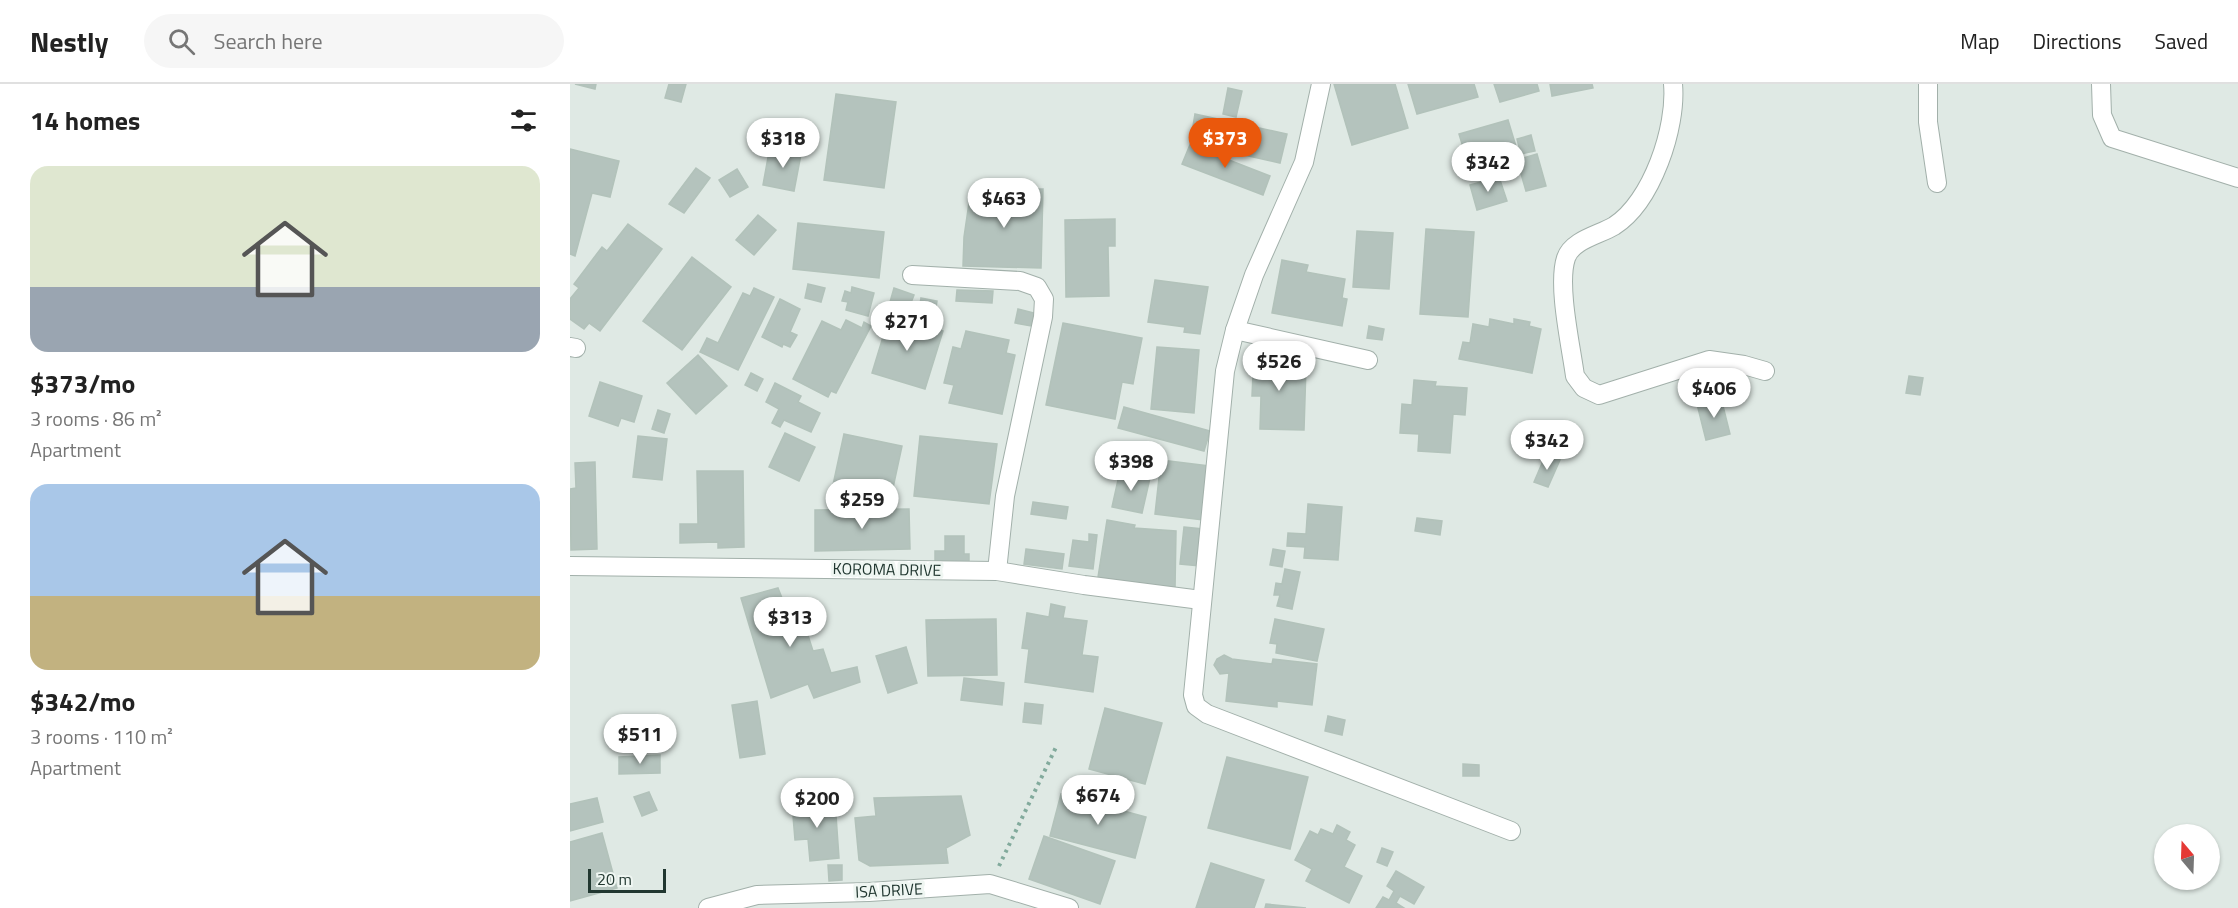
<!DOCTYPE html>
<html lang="en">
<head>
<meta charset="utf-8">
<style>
	:root { --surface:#fff; --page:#f6f6f6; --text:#222; --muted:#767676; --line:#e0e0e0; --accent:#ea580c }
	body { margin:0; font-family:"Titillium Web",sans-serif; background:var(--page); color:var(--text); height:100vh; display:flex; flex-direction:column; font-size:22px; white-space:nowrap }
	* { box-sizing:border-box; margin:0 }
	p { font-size:20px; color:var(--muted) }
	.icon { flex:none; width:33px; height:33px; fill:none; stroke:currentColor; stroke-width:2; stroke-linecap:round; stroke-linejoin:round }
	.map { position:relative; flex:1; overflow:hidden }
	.side { display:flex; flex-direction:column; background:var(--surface); width:570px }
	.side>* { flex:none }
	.needle { width:39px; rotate:341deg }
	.tools { position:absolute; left:1584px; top:740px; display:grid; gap:12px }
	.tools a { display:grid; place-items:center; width:66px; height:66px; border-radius:50%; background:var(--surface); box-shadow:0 2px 4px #0004; font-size:30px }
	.scale { position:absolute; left:18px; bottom:15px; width:78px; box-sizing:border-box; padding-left:6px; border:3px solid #213730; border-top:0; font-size:16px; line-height:21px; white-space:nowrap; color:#213730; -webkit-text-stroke:4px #eff6f2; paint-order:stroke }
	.price { position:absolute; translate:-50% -51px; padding:0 14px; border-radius:21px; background:#fff; color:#222; font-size:20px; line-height:39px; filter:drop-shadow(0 2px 3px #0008) }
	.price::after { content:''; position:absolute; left:50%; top:36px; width:18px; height:14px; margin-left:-9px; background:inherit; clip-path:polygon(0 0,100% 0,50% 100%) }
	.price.on { background:var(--accent); color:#fff }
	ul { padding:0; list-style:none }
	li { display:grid; align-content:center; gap:12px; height:318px; padding:0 30px }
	li span { display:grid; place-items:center; height:186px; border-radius:18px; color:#555 }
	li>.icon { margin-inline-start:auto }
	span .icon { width:108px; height:108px; fill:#fffc; stroke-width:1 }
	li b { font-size:26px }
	h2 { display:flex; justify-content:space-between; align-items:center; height:72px; padding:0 30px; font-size:26px }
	header { display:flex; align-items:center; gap:36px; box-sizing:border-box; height:84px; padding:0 30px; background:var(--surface); border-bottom:2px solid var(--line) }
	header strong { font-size:28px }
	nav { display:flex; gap:33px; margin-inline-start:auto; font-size:21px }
	.search { width:420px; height:54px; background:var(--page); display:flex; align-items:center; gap:15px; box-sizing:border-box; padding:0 21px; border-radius:33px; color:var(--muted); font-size:22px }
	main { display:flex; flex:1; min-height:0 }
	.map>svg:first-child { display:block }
	.building { fill:#b4c3bd; stroke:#b2c2ba; stroke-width:1.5 }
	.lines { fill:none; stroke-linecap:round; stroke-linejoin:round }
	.minor-casing { stroke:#a2b0aa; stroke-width:20 }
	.path { stroke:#82aa9c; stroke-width:4; stroke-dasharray:3 4.5; stroke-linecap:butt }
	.minor { stroke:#fff; stroke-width:18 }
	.labels { text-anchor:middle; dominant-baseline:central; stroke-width:6; stroke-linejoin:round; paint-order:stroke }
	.street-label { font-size:16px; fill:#213730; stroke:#eff6f2 }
</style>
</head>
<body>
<header>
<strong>Nestly</strong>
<div class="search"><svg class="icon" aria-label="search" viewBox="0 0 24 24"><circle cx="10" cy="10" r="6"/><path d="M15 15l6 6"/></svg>Search here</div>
<nav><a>Map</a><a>Directions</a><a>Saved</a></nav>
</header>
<main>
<section class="side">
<h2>14 homes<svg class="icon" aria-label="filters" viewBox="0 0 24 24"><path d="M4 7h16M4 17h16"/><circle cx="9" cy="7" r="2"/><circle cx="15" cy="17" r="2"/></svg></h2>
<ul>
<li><span style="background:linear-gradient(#dfe7d0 65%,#9aa5b1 0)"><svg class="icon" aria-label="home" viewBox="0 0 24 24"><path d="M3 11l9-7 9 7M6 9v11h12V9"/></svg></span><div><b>$373/mo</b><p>3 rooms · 86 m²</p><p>Apartment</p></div></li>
<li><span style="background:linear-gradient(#a9c7e8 60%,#c2b280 0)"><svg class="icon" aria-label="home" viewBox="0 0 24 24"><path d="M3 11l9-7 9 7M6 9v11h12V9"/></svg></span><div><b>$342/mo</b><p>3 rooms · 110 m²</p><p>Apartment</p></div></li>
</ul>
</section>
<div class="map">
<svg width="1668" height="824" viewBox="0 0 1668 824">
	<rect width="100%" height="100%" fill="#dfe9e4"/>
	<!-- building -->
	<g class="building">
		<polygon points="5,0 26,0 25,5"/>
		<polygon points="99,0 116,0 111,18 95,14"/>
		<polygon points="764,0 825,0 838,44 782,61"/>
		<polygon points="838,0 904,0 908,13 847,30"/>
		<polygon points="924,0 967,0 969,7 930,18"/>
		<polygon points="980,0 1022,0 1023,4 982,12"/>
		<polygon points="658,4 672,7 666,33 653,30"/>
		<polygon points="266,10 326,18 314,104 254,96"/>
		<polygon points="625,30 717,50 710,79 665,69 669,52 623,42"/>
		<polygon points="938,36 948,69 899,83 889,50"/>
		<polygon points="624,51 632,54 628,64 700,92 693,111 612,80"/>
		<polygon points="961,51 965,67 951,70 947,55"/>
		<polygon points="221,59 233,60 224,107 193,101 199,68 219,72"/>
		<polygon points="0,65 49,77 40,113 22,109 5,172 0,170"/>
		<polygon points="967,70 976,102 956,107 947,76"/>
		<polygon points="126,84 140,94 114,129 99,120"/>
		<polygon points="167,85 178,103 160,113 149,96"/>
		<polygon points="929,93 937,117 907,126 900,101"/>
		<polygon points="401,105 473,105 471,184 393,182 394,153"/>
		<polygon points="188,131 206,146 184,171 166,156"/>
		<polygon points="545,135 545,162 538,162 539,212 496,213 495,136"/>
		<polygon points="228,139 314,148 309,194 223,185"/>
		<polygon points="58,140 92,165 30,247 19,239 14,245 0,235 0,215 9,204 4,200 32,163 37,167"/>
		<polygon points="856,145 904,148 898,233 850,230"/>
		<polygon points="787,147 823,149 819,205 783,203"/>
		<polygon points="122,173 161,203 112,266 73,237"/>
		<polygon points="712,176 738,181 736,188 775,195 772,214 777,215 772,242 702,229"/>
		<polygon points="585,196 638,203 630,250 614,248 615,243 578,238"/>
		<polygon points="238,200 255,204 251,218 235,214"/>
		<polygon points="282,203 304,209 298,232 276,226 278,218 272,217 275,207 281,209"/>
		<polygon points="184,204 204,213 168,286 130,268 137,254 148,259 173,209 180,212"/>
		<polygon points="324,204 344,211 339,224 320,218"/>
		<polygon points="387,206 423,207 422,219 386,217"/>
		<polygon points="351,214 367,217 364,235 348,232"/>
		<polygon points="210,215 230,225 220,248 227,251 220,263 213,260 212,263 192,253"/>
		<polygon points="448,225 464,229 461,242 445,239"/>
		<polygon points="320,230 373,247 355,305 302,289"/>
		<polygon points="920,235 944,240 944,235 960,238 959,242 971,245 962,289 889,275 893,258 900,259 903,240 919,243"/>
		<polygon points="276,236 292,244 294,238 301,242 266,309 261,307 258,313 223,295 252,237 271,246"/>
		<polygon points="493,239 572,254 563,300 552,298 545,335 476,321"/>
		<polygon points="799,242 814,245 812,256 797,254"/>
		<polygon points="396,247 439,256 436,269 445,271 432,330 379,319 384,301 374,299 383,263 391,265"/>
		<polygon points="587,263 629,266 624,329 581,325"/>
		<polygon points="684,269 715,270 715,282 736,283 734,346 690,345 691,312 682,312"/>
		<polygon points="128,271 157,302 126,330 97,299"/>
		<polygon points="181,289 193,295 187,307 175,301"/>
		<polygon points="1339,292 1353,294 1350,311 1336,309"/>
		<polygon points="844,296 866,298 865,302 897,304 895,331 883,330 880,369 848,367 849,350 830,349 832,320 842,321"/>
		<polygon points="30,298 72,312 64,338 51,334 48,342 19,332"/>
		<polygon points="205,299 231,312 228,318 250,329 241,348 214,336 210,343 202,339 209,325 196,318"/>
		<polygon points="1151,314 1160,350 1136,356 1127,320"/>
		<polygon points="554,323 640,347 634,367 548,344"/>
		<polygon points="88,326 100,330 94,349 82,345"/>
		<polygon points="215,349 245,363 229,397 199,383"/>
		<polygon points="274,350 332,362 321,413 263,401"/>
		<polygon points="68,352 97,355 92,396 63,393"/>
		<polygon points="350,352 427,360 419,420 344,412"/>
		<polygon points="976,370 990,376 978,403 964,398"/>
		<polygon points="591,376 639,382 633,436 585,430"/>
		<polygon points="25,378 27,465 1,466 0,405 6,404 5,379"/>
		<polygon points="127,387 173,387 174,463 148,464 148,458 110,459 110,440 128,440"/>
		<polygon points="550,387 580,394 572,429 542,423"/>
		<polygon points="463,418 498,423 496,435 461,430"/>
		<polygon points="738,420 772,423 768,476 734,474 735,463 717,462 718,449 736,450"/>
		<polygon points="339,425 340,465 245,467 245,426"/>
		<polygon points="847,434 872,437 870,451 845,447"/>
		<polygon points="537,436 565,441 564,444 606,447 605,505 528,493"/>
		<polygon points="614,443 633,445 630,482 610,480"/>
		<polygon points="519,450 527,451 523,485 499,482 503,456 519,458"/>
		<polygon points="375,452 394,452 394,470 399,470 399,480 365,481 365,467 375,467"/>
		<polygon points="456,465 494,470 492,485 454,480"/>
		<polygon points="703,465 715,467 712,483 700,481"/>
		<polygon points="715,485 730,488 722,525 707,522 710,511 704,511 706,499 712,500"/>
		<polygon points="208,504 212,514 228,520 243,567 253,565 261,589 287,583 290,598 244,614 238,600 201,614 171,514"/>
		<polygon points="481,520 495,523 493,534 517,537 512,571 528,573 523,608 455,598 459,565 452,564 457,529 479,533"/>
		<polygon points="426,535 427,591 358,592 356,536"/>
		<polygon points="705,535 754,545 747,577 706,569 707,560 700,559"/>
		<polygon points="336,563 347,599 318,609 306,572"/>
		<polygon points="654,571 662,575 702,580 703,575 747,580 742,621 707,617 707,623 656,617 659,589 650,590 644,581 647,575"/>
		<polygon points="394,594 434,599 432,621 391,616"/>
		<polygon points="187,617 195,670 170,674 162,621"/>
		<polygon points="455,619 473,621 471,640 453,638"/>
		<polygon points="535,624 592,639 575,700 519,685"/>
		<polygon points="758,632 775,636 772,651 755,647"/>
		<polygon points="90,671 90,689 49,690 49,673"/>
		<polygon points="657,673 738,693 720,765 638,744"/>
		<polygon points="893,680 909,681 909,692 893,692"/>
		<polygon points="79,708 87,726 72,732 64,713"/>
		<polygon points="491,710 576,733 565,774 480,752"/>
		<polygon points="391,712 400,751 376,764 378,779 300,782 289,776 285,734 306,732 304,714"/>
		<polygon points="27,714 33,738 0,747 0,720"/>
		<polygon points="265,717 269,774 240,777 238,755 225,756 222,720"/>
		<polygon points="767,741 780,748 776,756 785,761 774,783 792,792 779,819 736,797 742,785 725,776 740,747 748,751 751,745 763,750"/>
		<polygon points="32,749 47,804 0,817 0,758"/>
		<polygon points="474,752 545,777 530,820 459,795"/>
		<polygon points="812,764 823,768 817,782 807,778"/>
		<polygon points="641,779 694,796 684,824 626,824"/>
		<polygon points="258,781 272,781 272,796 259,797"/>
		<polygon points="826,787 854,803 844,820 830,812 826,819 834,824 806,824 813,813 819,816 824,807 817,802"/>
		<polygon points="696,820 736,824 695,824"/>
	</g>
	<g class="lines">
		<!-- minor casing -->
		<g class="minor-casing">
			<g id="minor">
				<polyline points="751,0 734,78 684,191 665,246 655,287 623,611 626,622 637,630 941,747"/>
				<path d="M 1103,0 C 1107,43 1082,118 1044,142 C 1029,151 1002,156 996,174 C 987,201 1001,262 1005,292 L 1014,304 L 1029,311 L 1139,276 L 1174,281 L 1195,287"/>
				<polyline points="1358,0 1358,38 1367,99"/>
				<polyline points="1531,0 1532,31 1542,54 1668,94"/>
				<polyline points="342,191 450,197 467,203 474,215 473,233 435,412 427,487"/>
				<polyline points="665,246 798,276"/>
				<polyline points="0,263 6,264"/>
				<polyline points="0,482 427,487 514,501 631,516"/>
				<polyline points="138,824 187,811 299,808 420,800 499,824"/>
			</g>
		</g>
		<!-- path -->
		<polyline class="path" points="429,782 487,661"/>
		<!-- minor -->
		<use href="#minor" class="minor"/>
	</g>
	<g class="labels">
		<!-- street labels -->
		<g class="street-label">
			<text transform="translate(317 485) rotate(1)">KOROMA DRIVE</text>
			<text transform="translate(319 806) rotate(-3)">ISA DRIVE</text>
		</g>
	</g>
</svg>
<div class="tools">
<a><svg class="needle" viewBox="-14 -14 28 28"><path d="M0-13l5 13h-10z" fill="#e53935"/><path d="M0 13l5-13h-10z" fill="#767676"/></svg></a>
</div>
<div class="scale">20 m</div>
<b class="price" style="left:213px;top:85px">$318</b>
<b class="price on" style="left:655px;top:85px">$373</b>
<b class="price" style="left:918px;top:109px">$342</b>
<b class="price" style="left:434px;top:145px">$463</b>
<b class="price" style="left:337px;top:268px">$271</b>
<b class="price" style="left:709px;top:308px">$526</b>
<b class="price" style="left:1144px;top:335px">$406</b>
<b class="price" style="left:977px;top:387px">$342</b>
<b class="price" style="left:561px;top:408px">$398</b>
<b class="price" style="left:292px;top:446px">$259</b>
<b class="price" style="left:220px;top:564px">$313</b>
<b class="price" style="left:70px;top:681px">$511</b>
<b class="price" style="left:528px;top:742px">$674</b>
<b class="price" style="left:247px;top:745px">$200</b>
</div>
</main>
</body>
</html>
